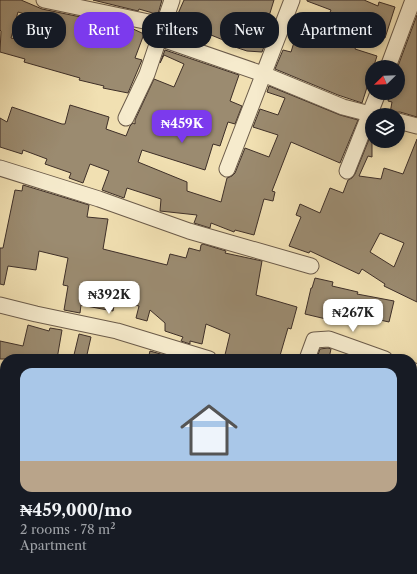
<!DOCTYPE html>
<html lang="en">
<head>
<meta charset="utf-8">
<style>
	:root { --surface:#171b24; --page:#20242c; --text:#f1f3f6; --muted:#9ea1a6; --accent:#7c3aed }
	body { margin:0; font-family:"Libre Caslon Text",serif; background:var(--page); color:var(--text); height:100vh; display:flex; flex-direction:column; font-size:15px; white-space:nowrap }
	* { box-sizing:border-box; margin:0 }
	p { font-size:13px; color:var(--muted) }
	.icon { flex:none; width:22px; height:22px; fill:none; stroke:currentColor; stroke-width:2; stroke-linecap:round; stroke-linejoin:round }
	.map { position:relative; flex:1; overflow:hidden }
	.details { position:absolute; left:0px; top:354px; width:417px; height:220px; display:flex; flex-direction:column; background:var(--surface); border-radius:16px 16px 0 0; box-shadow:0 2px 6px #0003 }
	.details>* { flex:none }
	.hud { position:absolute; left:12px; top:12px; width:393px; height:36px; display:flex; gap:8px }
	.needle { width:26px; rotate:247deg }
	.controls { position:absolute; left:365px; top:60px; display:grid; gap:8px }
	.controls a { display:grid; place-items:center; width:40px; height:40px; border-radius:50%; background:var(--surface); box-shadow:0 2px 6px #0003; font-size:20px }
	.price { position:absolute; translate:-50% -34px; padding:0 9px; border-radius:8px; background:#fff; color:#222; font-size:13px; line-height:26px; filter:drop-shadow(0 1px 2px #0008) }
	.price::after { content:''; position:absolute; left:50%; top:24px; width:12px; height:9px; margin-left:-6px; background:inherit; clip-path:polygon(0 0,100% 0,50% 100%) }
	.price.on { background:var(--accent); color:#fff }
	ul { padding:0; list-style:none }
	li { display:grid; align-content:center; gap:8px; height:212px; padding:0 20px }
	li span { display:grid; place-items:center; height:124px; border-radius:12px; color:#555 }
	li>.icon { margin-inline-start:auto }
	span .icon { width:72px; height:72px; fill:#fffc; stroke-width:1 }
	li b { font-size:17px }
	.pill { padding:0 14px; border-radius:16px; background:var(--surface); box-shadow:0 2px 6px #0003; font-size:14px; line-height:36px }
	.pill.on { background:var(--accent); color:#fff }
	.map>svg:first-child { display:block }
	.building { fill:#9b8b70; stroke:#3e2f28; fill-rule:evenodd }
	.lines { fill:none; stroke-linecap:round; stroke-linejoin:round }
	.minor-casing { stroke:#6b5b4a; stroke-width:17 }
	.minor { stroke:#f6ebcd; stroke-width:15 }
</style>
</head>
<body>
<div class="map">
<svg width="417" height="574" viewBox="0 0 417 574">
	<rect width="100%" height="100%" fill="#f1e0b2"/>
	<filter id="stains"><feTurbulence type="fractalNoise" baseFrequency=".005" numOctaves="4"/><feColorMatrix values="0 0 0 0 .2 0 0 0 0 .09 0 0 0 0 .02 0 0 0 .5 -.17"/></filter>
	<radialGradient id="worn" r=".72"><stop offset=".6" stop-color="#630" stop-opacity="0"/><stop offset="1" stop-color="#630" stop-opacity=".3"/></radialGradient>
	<!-- building -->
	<g class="building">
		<path d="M 0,0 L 21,0 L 42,9 L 129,27 L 144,34 L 135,58 L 142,60 L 128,93 L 103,88 L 104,86 L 79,80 L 80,78 L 24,62 L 25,59 L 0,52 L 1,31 L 0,30 ZM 18,12 L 36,17 L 30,42 L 11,38 Z"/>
		<polygon points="93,0 162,0 158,14 156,14 139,9 138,11"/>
		<polygon points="184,0 274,0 261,42 265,44 262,52 247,51 235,47 233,44 211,35 208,42 196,36 197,33 183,30 173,25"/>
		<polygon points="307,0 364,0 378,6 379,2 395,7 385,38 361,31 355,49 377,56 362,103 338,95 275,69 283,50 291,52 299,26 321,33 331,10 307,1"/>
		<polygon points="417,15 417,117 400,112 390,113 392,102 388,101 390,93 398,93 398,66"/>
		<polygon points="165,50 239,75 230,101 242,106 235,124 228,122 220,146 213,144 205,170 142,150 138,162 187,182 187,191 221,202 227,178 232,176 235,173 245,148 269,157 278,135 253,127 260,109 278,115 285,98 267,92 269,86 340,115 358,120 340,163 291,142 272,191 275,192 273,201 264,199 254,235 235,230 234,232 211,223 210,228 194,223 197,215 160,211 161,199 127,188 124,198 102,190 109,171 90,164 83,183 69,178 71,173 45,164 47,159 23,150 22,154 0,147 0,118 7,122 12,107 62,124 65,124 70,105 109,117 106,129 126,136 130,126 133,123 135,124 135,120 154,79 174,87 184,64 164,55 160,63"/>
		<path d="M 372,132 L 372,157 L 368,156 L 359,176 L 381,179 L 384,168 L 403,174 L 417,139 L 417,302 L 384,286 L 385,284 L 362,269 L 359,274 L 310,251 L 309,253 L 289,246 L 301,217 L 296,215 L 300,204 L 320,213 L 330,188 L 343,193 L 348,180 L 352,178 L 355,174 ZM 380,233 L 404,243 L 394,267 L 370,252 Z"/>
		<polygon points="23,185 89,205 87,217 108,219 103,249 167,265 170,254 186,258 189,248 200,251 201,245 203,244 226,251 225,253 262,261 256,295 297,307 291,329 288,328 279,359 224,359 230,334 206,324 202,344 190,341 190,344 181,341 183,337 165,331 165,323 150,310 147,321 136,318 139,306 115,300 113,311 81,305 80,313 64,310 68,286 63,285 68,258 39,251 36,270 8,266 4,285 0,284 0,248 3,248 15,190 22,191"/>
		<polygon points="315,278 333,282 332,286 358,292 357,294 394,301 389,322 353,314 352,319 327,313 326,319 305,314 311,288 312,288"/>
		<polygon points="28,325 49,331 50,328 62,330 57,359 0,359 0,341 23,346"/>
		<polygon points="79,334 91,337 86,359 73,359"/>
		<polygon points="328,348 331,349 329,358 318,355 320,349"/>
		<polygon points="150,351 178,359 148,359"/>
	</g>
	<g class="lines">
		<!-- minor casing -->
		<g class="minor-casing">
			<g id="minor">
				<polyline points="44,0 163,25"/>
				<polyline points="159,38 263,74 343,107 374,115"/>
				<polyline points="388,67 413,0"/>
				<polyline points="126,118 147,74 172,0"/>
				<polyline points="398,121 417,126"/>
				<polyline points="0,168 99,199 189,231 311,266"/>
				<polyline points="227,169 292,0"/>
				<polyline points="347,171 378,93"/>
				<polyline points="0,305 36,314 117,331 209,359"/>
				<polyline points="307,359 314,340 329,339 385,359"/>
				<polyline points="412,370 417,373"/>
				<polyline points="412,491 417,489"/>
				<polyline points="247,574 249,569"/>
			</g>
		</g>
		<!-- minor -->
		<use href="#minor" class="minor"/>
	</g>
	<rect width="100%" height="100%" filter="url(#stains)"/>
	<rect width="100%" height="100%" fill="url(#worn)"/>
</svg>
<div class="controls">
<a><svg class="needle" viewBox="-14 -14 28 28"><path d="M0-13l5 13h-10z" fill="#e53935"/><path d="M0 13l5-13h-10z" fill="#9ea1a6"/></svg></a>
<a><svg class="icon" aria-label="layers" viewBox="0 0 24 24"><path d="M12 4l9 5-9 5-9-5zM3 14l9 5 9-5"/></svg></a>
</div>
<b class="price on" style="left:182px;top:144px">₦459K</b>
<b class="price" style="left:109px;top:315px">₦392K</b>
<b class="price" style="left:353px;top:333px">₦267K</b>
<div class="hud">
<a class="pill">Buy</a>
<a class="pill on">Rent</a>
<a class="pill">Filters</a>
<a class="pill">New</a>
<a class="pill">Apartment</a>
</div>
<section class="details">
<ul>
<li><span style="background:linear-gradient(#a9c7e8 75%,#b9a48a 0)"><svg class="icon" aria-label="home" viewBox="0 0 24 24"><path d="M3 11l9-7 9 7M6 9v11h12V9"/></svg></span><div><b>₦459,000/mo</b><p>2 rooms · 78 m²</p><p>Apartment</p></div></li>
</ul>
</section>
</div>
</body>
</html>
